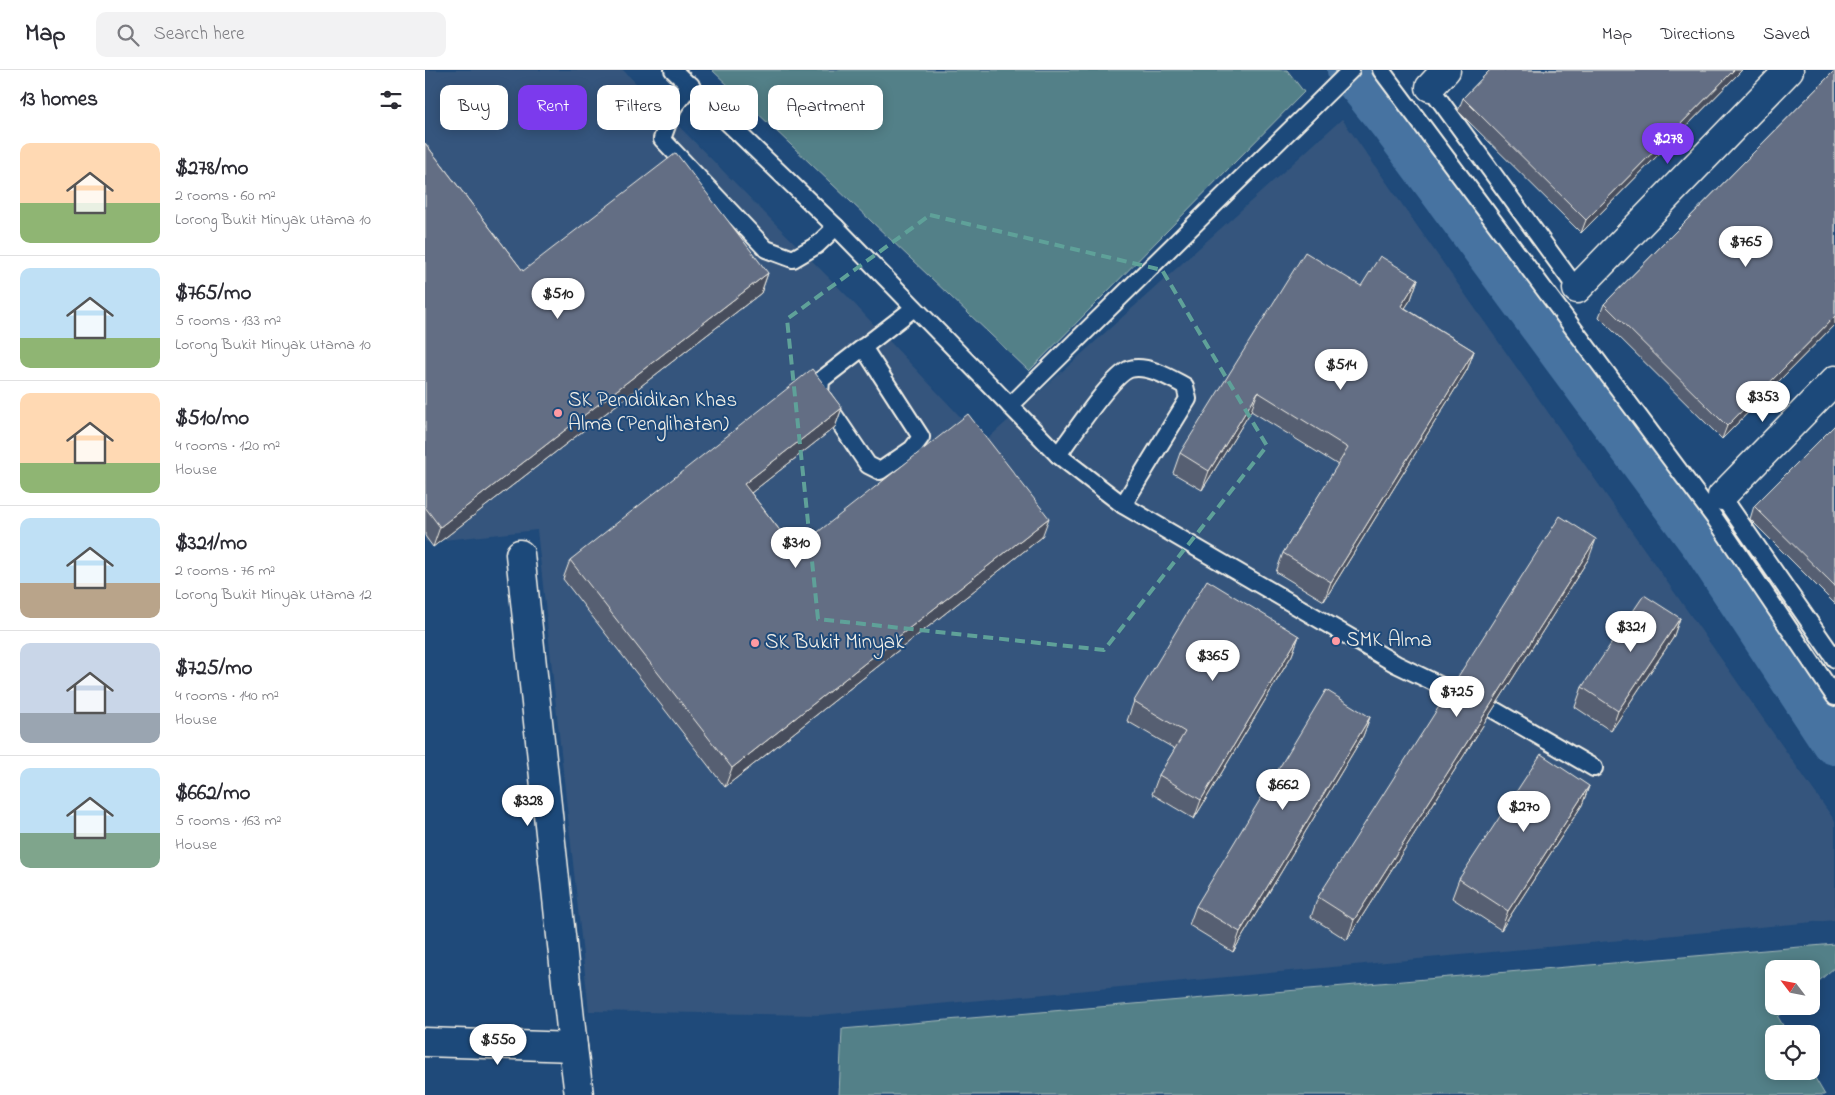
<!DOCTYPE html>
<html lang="en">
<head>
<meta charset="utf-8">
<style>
	:root { --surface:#fff; --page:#f2f2f3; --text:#2b2b33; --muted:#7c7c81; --line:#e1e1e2; --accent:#7c3aed }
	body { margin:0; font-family:"Indie Flower",sans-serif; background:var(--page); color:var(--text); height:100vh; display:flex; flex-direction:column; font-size:19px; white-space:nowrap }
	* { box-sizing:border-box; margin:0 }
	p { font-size:16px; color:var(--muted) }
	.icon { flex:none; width:28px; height:28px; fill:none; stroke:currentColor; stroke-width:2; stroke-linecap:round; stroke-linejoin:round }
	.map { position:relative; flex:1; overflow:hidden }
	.panel { display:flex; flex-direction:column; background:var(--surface); width:425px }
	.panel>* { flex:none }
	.banner { position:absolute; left:15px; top:15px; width:475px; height:45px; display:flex; gap:10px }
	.needle { width:32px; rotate:302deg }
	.buttons { position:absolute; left:1340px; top:890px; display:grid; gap:10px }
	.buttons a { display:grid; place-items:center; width:55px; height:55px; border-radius:10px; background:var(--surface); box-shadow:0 2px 12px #0003; font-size:25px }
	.price { position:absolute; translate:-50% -42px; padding:0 11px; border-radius:18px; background:#fff; color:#222; font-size:16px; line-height:32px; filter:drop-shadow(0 1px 2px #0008) }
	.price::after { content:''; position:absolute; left:50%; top:30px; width:15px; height:11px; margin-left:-8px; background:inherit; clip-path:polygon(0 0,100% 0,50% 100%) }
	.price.active { background:var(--accent); color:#fff }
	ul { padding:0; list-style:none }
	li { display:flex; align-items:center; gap:15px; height:125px; padding:0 20px }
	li+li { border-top:1px solid var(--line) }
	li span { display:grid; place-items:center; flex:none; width:140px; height:100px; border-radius:10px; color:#555 }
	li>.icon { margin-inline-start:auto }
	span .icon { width:60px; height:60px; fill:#fffc; stroke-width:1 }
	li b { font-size:21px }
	h2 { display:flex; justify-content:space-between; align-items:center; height:60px; padding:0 20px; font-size:21px }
	.tag { padding:0 18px; border-radius:10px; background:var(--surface); box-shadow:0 2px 12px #0003; font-size:18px; line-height:45px }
	.tag.active { background:var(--accent); color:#fff }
	header { display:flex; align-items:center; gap:30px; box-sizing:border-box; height:70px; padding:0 25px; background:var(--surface); border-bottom:1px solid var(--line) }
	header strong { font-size:24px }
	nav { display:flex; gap:28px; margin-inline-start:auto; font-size:18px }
	.search { width:350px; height:45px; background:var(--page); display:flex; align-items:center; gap:12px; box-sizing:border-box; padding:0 18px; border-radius:10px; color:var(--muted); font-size:19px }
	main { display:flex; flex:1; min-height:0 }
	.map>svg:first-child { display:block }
	.built { fill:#34557d }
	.green { fill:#538088; stroke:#a4b8b8 }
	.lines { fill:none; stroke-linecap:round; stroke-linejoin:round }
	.river { stroke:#4673a1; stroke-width:48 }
	.service-casing { stroke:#f4f1e8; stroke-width:20 }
	.minor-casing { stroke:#f4f1e8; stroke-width:31 }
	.service { stroke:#1f4a7a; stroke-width:16 }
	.minor { stroke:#1f4a7a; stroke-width:28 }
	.wall { fill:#565f72; stroke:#f4f1e8 }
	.shaded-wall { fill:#464d5c; stroke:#f4f1e8 }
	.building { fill:#646e84; stroke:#f4f1e8 }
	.marked { fill:none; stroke:#5fa199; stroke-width:4; stroke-dasharray:10 6; stroke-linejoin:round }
	.poi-dot { fill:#ff9aa2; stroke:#1f4a7a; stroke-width:2 }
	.labels { text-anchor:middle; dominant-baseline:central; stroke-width:4; stroke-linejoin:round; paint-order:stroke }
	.poi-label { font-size:21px; fill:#f4f1e8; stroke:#1f4a7a; text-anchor:start }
</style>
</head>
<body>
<header>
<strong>Map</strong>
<div class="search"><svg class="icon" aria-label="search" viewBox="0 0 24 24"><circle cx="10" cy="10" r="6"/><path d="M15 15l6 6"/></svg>Search here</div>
<nav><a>Map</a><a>Directions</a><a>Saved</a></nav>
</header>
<main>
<section class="panel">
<h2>13 homes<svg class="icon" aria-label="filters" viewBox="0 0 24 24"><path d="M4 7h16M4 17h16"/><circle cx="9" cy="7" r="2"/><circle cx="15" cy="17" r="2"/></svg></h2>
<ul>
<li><span style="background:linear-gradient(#ffd9b3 60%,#8fb573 0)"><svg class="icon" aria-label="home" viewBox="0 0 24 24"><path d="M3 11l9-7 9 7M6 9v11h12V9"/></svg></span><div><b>$278/mo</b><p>2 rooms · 60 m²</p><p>Lorong Bukit Minyak Utama 10</p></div></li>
<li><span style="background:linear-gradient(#bfe0f5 70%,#8fb573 0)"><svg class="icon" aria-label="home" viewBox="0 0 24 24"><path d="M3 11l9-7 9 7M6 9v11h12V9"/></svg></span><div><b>$765/mo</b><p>5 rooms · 133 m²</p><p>Lorong Bukit Minyak Utama 10</p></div></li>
<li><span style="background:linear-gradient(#ffd9b3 70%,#8fb573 0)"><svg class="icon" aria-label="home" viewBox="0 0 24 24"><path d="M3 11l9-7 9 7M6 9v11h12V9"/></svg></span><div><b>$510/mo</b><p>4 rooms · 120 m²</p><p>House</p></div></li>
<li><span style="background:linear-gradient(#bfe0f5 65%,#b9a48a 0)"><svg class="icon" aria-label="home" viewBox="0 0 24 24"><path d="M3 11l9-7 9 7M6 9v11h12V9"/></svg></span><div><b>$321/mo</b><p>2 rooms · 76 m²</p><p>Lorong Bukit Minyak Utama 12</p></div></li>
<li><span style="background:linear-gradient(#c9d6e8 70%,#9aa5b1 0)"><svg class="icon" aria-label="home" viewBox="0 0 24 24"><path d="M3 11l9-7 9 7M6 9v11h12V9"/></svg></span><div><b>$725/mo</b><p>4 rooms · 140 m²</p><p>House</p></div></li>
<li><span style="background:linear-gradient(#bfe0f5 65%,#7fa58c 0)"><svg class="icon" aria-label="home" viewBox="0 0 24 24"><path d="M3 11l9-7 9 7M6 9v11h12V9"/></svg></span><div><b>$662/mo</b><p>5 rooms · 163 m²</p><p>House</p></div></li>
</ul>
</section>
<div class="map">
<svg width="1410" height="1025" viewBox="0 0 1410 1025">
	<rect width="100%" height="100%" fill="#1f4a7a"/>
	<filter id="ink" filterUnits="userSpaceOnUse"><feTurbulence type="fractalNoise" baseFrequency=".02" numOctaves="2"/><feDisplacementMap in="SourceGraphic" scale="10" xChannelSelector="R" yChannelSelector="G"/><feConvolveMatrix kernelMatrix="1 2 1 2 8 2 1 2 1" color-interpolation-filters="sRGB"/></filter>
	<g filter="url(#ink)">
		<!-- built -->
		<polygon class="built" points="0,0 198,0 422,226 559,372 917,49 1410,751 1410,850 395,945 164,941 112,460 0,472"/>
		<!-- green -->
		<g class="green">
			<polygon points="287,0 862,0 879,22 604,301"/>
			<polygon points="1410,874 1410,897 1386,918 1386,899 1349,899 1349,936 1365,936 1353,947 1363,964 1349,964 1349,1001 1386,1001 1400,1025 414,1025 417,959"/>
		</g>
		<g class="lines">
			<!-- river -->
			<polyline class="river" points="926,0 968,52 1281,475 1410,671"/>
			<!-- service casing -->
			<g class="service-casing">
				<g id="service">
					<polyline points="248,0 411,157 633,385 698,435 971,594 1029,622"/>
					<polyline points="956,0 1291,450 1410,627"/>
					<polyline points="266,15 249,36 237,69 341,179 368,189 392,175 411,157"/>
					<polyline points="1005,17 1152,219"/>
					<polyline points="438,277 496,367 487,379 455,401 443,395 395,324 396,310 489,238"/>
					<polyline points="585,336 926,0"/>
					<path d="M 633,385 C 646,367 688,304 705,299 C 722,294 745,308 760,316 L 763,329 L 698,435"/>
					<polyline points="1297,426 1410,589"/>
					<polyline points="1069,640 1169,698"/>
				</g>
			</g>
			<!-- minor casing -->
			<g class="minor-casing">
				<g id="minor">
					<polyline points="1005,17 1021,0"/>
					<polyline points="1152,219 1364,0"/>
					<polyline points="1297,426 1410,310"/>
					<polyline points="95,484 148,977 154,1025"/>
					<polyline points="0,972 148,977"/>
				</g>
			</g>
			<!-- service -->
			<use href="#service" class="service"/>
			<!-- minor -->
			<use href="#minor" class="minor"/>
		</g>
		<!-- wall -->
		<g class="wall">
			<polygon points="1065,0 1317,0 1156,163 1033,41 1038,28"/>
			<polygon points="1410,0 1410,254 1297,369 1174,247 1179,234"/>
			<polygon points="0,73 98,201 343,203 336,223 8,477 0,466"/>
			<polygon points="993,209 986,229 980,238 1049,281 1042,300 899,531 851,502 858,483 913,395 826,341 777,420 748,403 755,383 936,216"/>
			<polygon points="417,338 410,357 326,423 370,480 617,467 300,717 138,509 145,490"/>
			<polygon points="1410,355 1410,534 1325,449 1329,436"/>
			<polygon points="1164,488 922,870 886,847 893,827"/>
			<polygon points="1255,548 1248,568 1186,661 1150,637 1157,617"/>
			<polygon points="874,566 867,585 769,749 727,724 734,705 750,679 702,651 709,631"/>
			<polygon points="945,647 938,666 808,882 764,855 771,836"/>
			<polygon points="1164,716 1157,735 1076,860 1027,828 1034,809"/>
		</g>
		<!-- shaded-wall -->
		<g class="shaded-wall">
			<polygon points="1309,0 1317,0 1156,163 1161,150"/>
			<polygon points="343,203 336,223 8,477 15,457"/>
			<polygon points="993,209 986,229 969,255 976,236"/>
			<polygon points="1410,246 1410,254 1297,369 1302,356"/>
			<polygon points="1049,281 1042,300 899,531 906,512"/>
			<polygon points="833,322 826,341 777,420 784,401"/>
			<polygon points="417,338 410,357 312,434 319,414"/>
			<polygon points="624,448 617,467 300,717 307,698"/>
			<polygon points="1171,469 1164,488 922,870 929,850"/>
			<polygon points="1255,548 1248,568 1186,661 1193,641"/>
			<polygon points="874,566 867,585 769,749 776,730"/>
			<polygon points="945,647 938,666 808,882 815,862"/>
			<polygon points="1164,716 1157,735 1076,860 1083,841"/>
		</g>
		<!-- building -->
		<g class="building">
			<polygon points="1065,0 1309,0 1161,150 1038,28"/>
			<polygon points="1410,0 1410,246 1302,356 1179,234"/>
			<polygon points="0,73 98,201 251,83 343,203 15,457 0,437"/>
			<polygon points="880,182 936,216 955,186 993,209 976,236 1049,281 906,512 858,483 923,378 833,322 784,401 755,383"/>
			<polygon points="387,299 417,338 319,414 370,480 543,344 624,448 307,698 145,490"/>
			<polygon points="1410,355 1410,516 1329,436"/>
			<polygon points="1135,446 1171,469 929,850 893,827"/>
			<polygon points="782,510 874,566 776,730 734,705 760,662 709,631"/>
			<polygon points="1219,525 1255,548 1193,641 1157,617"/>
			<polygon points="901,620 945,647 815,862 771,836"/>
			<polygon points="1116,684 1164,716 1083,841 1034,809"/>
		</g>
	</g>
	<!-- marked area -->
	<path class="marked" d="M 505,145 L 737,200 L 842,376 L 679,580 L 393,549 L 362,249 Z"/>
	<!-- markers -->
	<g class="poi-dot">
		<circle cx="133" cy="343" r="5"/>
		<circle cx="911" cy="571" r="5"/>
		<circle cx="330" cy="573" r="5"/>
	</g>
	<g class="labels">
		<!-- poi labels -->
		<g class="poi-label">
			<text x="143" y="331">SK Pendidikan Khas<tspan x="143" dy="24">Alma (Penglihatan)</tspan></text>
			<text x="921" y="571">SMK Alma</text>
			<text x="340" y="573">SK Bukit Minyak</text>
		</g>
	</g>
</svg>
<div class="buttons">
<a><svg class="needle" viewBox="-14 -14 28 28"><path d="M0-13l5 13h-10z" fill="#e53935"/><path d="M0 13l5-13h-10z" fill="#7c7c81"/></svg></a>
<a><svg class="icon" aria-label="locate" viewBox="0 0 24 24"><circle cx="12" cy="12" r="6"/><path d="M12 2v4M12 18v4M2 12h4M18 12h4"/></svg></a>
</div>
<b class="price active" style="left:1243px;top:95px">$278</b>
<b class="price" style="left:1321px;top:198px">$765</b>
<b class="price" style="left:133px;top:250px">$510</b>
<b class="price" style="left:916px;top:321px">$514</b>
<b class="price" style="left:1338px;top:353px">$353</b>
<b class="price" style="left:371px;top:499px">$310</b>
<b class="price" style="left:1206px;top:583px">$321</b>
<b class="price" style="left:788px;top:612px">$365</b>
<b class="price" style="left:1032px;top:648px">$725</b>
<b class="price" style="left:858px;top:741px">$662</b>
<b class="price" style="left:103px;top:757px">$328</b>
<b class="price" style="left:1099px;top:763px">$270</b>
<b class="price" style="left:73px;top:996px">$550</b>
<div class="banner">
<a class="tag">Buy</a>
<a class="tag active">Rent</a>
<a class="tag">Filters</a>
<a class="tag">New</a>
<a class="tag">Apartment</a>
</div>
</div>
</main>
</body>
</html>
